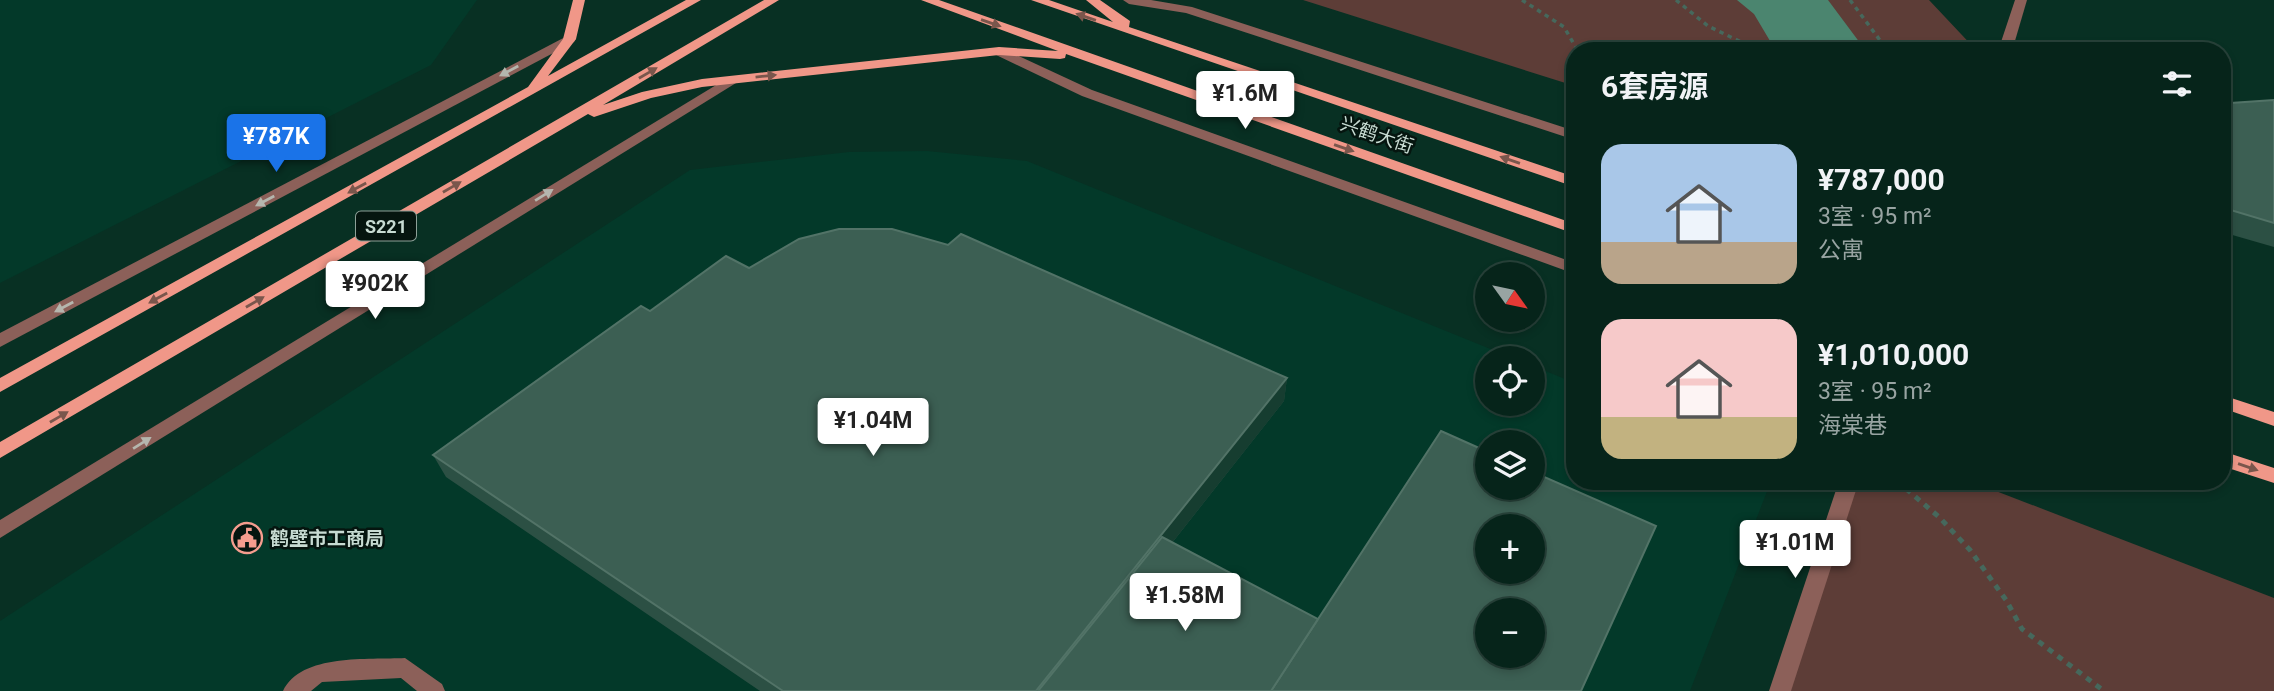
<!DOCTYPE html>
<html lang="zh">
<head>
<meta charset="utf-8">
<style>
	:root { --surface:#06241a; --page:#0f2c23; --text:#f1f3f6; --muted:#98a4a2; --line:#274139; --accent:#1a73e8 }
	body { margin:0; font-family:Roboto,"Noto Sans SC",sans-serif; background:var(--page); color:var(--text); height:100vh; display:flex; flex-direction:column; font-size:26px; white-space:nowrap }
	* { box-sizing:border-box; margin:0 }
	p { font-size:23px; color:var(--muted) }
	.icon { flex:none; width:38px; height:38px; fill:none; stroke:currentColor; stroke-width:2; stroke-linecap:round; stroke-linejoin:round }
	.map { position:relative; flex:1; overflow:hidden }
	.sheet { position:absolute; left:1566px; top:42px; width:665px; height:448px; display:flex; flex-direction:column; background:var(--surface); border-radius:28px; box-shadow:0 4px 10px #0003,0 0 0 2px var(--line) }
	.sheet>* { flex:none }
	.needle { width:46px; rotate:123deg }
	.controls { position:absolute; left:1475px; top:262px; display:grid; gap:14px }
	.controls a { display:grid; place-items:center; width:70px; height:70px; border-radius:50%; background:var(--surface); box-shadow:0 4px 10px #0003,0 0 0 2px var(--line); font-size:35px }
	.price { position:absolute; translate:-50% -60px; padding:0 16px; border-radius:7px; background:#fff; color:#222; font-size:23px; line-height:46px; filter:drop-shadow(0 2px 4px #0008) }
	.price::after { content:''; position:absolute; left:50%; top:42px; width:21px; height:16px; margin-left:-10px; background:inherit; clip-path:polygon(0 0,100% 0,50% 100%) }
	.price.on { background:var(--accent); color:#fff }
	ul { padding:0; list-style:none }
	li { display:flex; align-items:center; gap:21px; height:175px; padding:0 35px }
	li span { display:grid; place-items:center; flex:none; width:196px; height:140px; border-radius:21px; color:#555 }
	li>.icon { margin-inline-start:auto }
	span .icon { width:84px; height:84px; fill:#fffc; stroke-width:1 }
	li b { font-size:30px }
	h2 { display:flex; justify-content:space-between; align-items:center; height:84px; padding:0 35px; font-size:30px }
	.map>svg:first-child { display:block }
	.built { fill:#033929; fill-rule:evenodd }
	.green { fill:#5d3d37 }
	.water { fill:#4b856f }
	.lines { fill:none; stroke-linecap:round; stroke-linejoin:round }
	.path-far1 { stroke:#46685c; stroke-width:3.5; stroke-dasharray:4.5 4.5; stroke-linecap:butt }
	.path { stroke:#46685c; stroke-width:5; stroke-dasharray:6 6; stroke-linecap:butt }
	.minor { fill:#8c6059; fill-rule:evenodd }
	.major { fill:#f09788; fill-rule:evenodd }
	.wall { fill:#2c5044 }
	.shaded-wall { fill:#163d30 }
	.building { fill:#3c5f53; stroke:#527367; stroke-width:2; fill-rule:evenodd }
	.oneway { fill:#7a564c }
	.oneway2 { fill:#b5b6ae }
	.labels { text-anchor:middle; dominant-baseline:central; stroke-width:5; stroke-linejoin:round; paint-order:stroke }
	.shield { fill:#05150f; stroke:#8da098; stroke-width:2 }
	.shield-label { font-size:18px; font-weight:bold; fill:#c7dbd2 }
	.street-label { font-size:19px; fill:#c7dbd2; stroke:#05150f }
	.poi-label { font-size:19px; font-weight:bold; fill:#c7dbd2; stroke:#05150f; text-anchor:start }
</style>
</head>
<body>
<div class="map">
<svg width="2274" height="691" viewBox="0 0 2274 691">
	<rect width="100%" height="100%" fill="#083023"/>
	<!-- built -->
	<g class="built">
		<polygon points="0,0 477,0 431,65 0,283"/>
		<path d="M 927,151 L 1027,161 L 1515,359 L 1488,359 L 1488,404 L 1533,404 L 1533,366 L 1575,383 L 1575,481 L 1771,481 L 1690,691 L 0,691 L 0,621 L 690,170 L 849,152 ZM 1488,443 L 1533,443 L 1533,488 L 1488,488 ZM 1488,527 L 1533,527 L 1533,572 L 1488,572 ZM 1488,611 L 1533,611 L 1533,656 L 1488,656 Z"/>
	</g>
	<!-- green -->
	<g class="green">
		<polygon points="1303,0 1929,0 1977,51 1575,51 1575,86"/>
		<polygon points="1849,481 1970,481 2274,598 2274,691 1781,691"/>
	</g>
	<!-- water -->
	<polygon class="water" points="1737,0 1828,0 1866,51 1776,51 1754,14"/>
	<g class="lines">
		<!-- path-far1 -->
		<g class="path-far1">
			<polyline points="1522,0 1564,27 1578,51"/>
			<polyline points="1676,0 1708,26 1743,43 1881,44"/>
			<polyline points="1850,0 1888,51"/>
			<polyline points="1570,84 1575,77"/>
		</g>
		<!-- path -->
		<polyline class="path" points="1897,481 1939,517 1970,550 2006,600 2022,629 2104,691"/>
		<!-- minor -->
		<g class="minor">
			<polygon points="1123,0 1151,0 1192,7 1575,131 1575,140 1186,13 1129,4"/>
			<polygon points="2015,0 2027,0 2012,51 1998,51"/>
			<polygon points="569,35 576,39 574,42 0,347 0,333"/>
			<polygon points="999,47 1092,90 1575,263 1575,274 1082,96 994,54 992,51"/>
			<polygon points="731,76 738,80 736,83 0,538 0,520"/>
			<polygon points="1839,481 1859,481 1791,691 1769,691"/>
			<path d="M 405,658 L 442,684 L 445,691 L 417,691 L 401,678 L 322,682 L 311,691 L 283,691 C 301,653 369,660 405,658 Z"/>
		</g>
		<!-- major -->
		<g class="major">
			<polygon points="573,0 585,0 576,39 548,76 686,0 701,0 0,392 0,378 528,87 563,39"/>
			<polygon points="764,0 779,0 603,105 642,92 702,79 999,47 1058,51 921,0 939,0 1575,224 1575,234 1066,54 1065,58 1060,59 999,55 702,87 651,98 594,117 588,114 0,458 0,442"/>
			<polygon points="1031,0 1049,0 1113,22 1086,0 1100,0 1130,21 1129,27 1575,177 1575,187"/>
			<polygon points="2222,395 2274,412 2274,426 2222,408"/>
			<polygon points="2222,451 2274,468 2274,483 2222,466"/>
		</g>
	</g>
	<!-- wall -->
	<g class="wall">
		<polygon points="2274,100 2274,247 2222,232 2222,115 2231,103"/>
		<polygon points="749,268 1287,378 1284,401 1172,543 1318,619 1581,691 760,691 446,477 433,455 650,311"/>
	</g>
	<!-- shaded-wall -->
	<polygon class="shaded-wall" points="1287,378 1284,401 1055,691 1036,691"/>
	<!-- building -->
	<g class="building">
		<polygon points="2274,100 2274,223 2224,208 2231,103"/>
		<polygon points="839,229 892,229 948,245 961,234 1287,378 1036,691 783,691 433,455 641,306 650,311 726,256 749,268 799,239"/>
		<path d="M 1441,431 L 1488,452 L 1488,488 L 1533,488 L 1533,472 L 1656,526 L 1581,691 L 1271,691 ZM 1488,527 L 1533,527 L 1533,572 L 1488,572 ZM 1488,611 L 1533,611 L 1533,656 L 1488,656 Z"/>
		<polygon points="1162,537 1318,619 1271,691 1038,691"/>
	</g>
	<!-- one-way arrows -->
	<defs><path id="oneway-solid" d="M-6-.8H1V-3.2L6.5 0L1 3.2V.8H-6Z" transform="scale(1.75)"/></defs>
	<g class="oneway">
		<use href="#oneway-solid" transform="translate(1086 17) rotate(-161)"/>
		<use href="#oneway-solid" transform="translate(991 23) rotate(19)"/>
		<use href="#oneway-solid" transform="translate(648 73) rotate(-30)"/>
		<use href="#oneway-solid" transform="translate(766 76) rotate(-6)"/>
		<use href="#oneway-solid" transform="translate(1344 148) rotate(19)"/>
		<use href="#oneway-solid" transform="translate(1510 160) rotate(-161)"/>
		<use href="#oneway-solid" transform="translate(452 187) rotate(-30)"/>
		<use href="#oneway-solid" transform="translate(357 188) rotate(151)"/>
		<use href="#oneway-solid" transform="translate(158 298) rotate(151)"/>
		<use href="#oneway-solid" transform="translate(255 302) rotate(-30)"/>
		<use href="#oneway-solid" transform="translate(59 417) rotate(-30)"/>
		<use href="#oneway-solid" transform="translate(2248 467) rotate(19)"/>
	</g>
	<g class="oneway2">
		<use href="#oneway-solid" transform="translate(509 71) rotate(152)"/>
		<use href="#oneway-solid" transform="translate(544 195) rotate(-32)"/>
		<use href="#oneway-solid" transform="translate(265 201) rotate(152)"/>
		<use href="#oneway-solid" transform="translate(64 307) rotate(152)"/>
		<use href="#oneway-solid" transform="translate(142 443) rotate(-32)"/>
	</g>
	<!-- icons -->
	<defs>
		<g id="civic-ring" transform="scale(1.575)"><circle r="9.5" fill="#05150f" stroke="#f59d8e" stroke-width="1.5"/><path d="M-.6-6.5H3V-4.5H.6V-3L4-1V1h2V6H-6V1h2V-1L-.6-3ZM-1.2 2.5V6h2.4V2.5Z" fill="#f59d8e"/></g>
	</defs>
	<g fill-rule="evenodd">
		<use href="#civic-ring" x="247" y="538"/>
	</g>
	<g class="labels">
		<!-- shield labels -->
		<rect class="shield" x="356" y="211.5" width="60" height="29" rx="5"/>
		<g class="shield-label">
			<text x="386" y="226">S221</text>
		</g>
		<!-- street labels -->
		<g class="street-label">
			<text transform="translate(1377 135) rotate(19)">兴鹤大街</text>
		</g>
		<!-- poi labels -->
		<g class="poi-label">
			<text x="270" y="538">鹤壁市工商局</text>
		</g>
	</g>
</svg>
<div class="controls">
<a><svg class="needle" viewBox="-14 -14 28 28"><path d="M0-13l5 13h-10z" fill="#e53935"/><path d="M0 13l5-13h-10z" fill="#98a4a2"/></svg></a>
<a><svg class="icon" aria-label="locate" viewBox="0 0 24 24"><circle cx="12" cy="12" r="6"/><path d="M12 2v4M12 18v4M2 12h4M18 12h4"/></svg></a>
<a><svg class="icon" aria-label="layers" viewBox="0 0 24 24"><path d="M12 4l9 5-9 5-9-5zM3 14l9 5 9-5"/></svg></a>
<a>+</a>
<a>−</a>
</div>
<b class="price" style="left:1245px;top:131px">¥1.6M</b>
<b class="price on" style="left:276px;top:174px">¥787K</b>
<b class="price" style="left:375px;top:321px">¥902K</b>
<b class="price" style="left:873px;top:458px">¥1.04M</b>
<b class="price" style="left:1795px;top:580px">¥1.01M</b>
<b class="price" style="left:1185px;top:633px">¥1.58M</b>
<section class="sheet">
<h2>6套房源<svg class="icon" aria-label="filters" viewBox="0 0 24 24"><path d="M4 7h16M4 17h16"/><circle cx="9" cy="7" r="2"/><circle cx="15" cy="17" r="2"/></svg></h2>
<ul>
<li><span style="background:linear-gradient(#a9c7e8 70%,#b9a48a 0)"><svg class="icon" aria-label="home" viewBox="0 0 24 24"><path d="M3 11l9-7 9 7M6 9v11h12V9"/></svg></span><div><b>¥787,000</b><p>3室 · 95 m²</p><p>公寓</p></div></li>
<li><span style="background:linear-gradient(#f6c9c9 70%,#c2b280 0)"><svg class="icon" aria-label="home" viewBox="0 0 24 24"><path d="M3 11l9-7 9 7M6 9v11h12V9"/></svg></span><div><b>¥1,010,000</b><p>3室 · 95 m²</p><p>海棠巷</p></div></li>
</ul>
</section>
</div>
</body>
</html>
